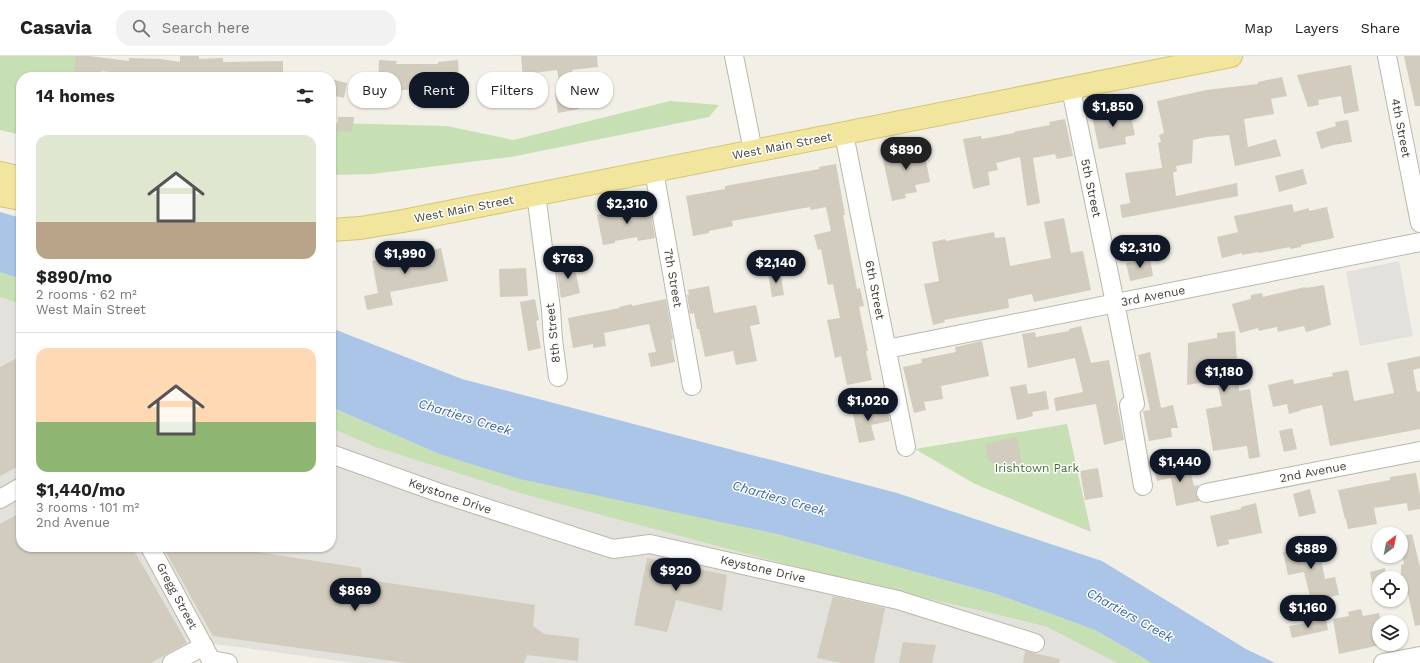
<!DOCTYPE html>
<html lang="en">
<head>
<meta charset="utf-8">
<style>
	:root { --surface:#fff; --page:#f2f2f2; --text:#222; --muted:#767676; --line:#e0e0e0; --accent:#111827 }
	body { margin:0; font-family:"Work Sans",sans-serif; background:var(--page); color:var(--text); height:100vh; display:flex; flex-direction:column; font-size:15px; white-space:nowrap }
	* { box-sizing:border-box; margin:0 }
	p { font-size:13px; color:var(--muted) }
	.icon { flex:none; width:22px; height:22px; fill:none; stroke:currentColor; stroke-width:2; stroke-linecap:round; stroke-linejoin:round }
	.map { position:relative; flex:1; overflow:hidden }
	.sheet { position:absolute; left:16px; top:16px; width:320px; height:480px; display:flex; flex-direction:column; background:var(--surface); border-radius:16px; box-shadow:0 1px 3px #0004 }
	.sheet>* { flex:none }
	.hud { position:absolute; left:348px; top:16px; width:380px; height:36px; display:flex; gap:8px }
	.needle { width:26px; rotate:32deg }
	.buttons { position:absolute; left:1372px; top:471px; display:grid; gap:8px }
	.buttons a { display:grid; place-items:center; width:36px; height:36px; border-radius:50%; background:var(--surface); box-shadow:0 1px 3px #0004; font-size:20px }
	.price { position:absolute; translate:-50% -34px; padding:0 9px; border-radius:14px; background:var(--accent); color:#fff; font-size:13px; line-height:26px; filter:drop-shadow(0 1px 2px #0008) }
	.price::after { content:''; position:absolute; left:50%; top:24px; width:12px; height:9px; margin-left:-6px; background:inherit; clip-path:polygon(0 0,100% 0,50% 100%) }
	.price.on { background:#222; color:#fff }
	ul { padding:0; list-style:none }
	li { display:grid; align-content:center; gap:8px; height:212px; padding:0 20px }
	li+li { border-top:1px solid var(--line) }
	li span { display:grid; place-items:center; height:124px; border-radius:12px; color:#555 }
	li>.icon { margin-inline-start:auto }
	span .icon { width:72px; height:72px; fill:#fffc; stroke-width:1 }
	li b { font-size:17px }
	h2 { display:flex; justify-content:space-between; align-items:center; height:48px; padding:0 20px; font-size:17px }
	.pill { padding:0 14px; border-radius:16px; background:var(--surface); box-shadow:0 1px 3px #0004; font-size:14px; line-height:36px }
	.pill.on { background:var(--accent); color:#fff }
	header { display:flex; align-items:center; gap:24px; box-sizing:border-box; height:56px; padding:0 20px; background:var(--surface); border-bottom:1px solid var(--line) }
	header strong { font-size:19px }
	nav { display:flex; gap:22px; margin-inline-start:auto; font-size:14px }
	.search { width:280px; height:36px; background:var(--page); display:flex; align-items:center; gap:10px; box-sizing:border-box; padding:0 14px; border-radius:16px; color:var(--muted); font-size:15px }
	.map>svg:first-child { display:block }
	.industrial { fill:#e3e1db }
	.green { fill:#c6e0b4 }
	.parking { fill:#e2e1de }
	.water { fill:#aac5e7 }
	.building { fill:#d1ccbd }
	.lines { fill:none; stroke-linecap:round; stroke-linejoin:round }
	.minor-casing { stroke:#bbb8aa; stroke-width:20 }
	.major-casing { stroke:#d4c671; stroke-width:24 }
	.minor { stroke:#fff; stroke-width:18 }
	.major { stroke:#f2e69f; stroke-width:22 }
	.labels { text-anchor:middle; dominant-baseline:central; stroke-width:3; stroke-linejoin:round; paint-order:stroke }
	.street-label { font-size:12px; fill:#434036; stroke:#fff }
	.park-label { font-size:12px; fill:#3f6d31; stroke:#fff }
	.water-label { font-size:13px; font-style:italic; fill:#3d68a1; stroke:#fff }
</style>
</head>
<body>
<header>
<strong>Casavia</strong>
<div class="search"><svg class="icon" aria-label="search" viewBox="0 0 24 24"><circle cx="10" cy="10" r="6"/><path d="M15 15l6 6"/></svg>Search here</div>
<nav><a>Map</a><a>Layers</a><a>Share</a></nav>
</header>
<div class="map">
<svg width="1420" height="607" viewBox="0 0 1420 607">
	<rect width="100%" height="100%" fill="#f1efe6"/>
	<!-- industrial -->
	<polygon class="industrial" points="0,241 21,248 21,491 331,491 331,372 375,391 523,438 1047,571 1117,607 354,607 215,588 170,607 0,607"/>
	<!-- green -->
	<g class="green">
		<polygon points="0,0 88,0 94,9 92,21 21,21 21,79 0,74"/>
		<polygon points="670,45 719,49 709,61 511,101 372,118 331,119 331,67 447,70 513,84"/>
		<polygon points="0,216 21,223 21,248 0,241"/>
		<polygon points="331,351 439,398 777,478 996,538 1095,574 1152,607 1117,607 1047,571 978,554 838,522 523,438 375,391 331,372"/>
		<polygon points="1067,368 1091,476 975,428 915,393"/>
	</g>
	<!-- parking -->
	<polygon class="parking" points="1399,205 1413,280 1360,290 1346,216"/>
	<!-- water -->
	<g class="water">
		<polygon points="0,156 21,162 21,223 0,216"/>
		<polygon points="331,272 462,323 897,437 1102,505 1246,593 1275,607 1152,607 1095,574 996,538 777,478 520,423 439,398 331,351"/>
	</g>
	<!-- building -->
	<g class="building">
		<polygon points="76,0 89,0 129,5 129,2 160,3 180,6 180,0 199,0 199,3 223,2 223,6 283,5 283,21 154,21 101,15 100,21 74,17"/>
		<polygon points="521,0 597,0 598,11 572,14 579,53 558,57 555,38 561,36 557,14 534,17 535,21 523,22"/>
		<polygon points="1404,0 1420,0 1420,50 1415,50"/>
		<polygon points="379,4 397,5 396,8 438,8 438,6 458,4 460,36 440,38 439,34 378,34"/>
		<polygon points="1351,9 1359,55 1344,58 1341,40 1318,44 1319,49 1308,51 1297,19"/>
		<polygon points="1282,21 1287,40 1271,43 1274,58 1244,63 1248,91 1276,83 1281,100 1235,110 1229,79 1206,81 1193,84 1192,107 1176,110 1177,115 1173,117 1176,140 1237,127 1238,140 1122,162 1120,149 1130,147 1125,117 1162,112 1158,87 1161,86 1159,79 1164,77 1157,45 1206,34 1258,28 1258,26"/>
		<polygon points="331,23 347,27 344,42 331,39"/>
		<polygon points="1129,52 1135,79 1125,81 1126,88 1099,93 1092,60"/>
		<polygon points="338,61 354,61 352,76 337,75"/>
		<polygon points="1065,63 1073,100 1057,103 1055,98 1033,102 1040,147 1027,150 1020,101 996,107 998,114 988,116 990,129 973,133 963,83 981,80 982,83 1014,77 1014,76 1050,69 1049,66"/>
		<polygon points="1348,64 1352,86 1333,89 1321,93 1316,76 1336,70 1335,66"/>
		<polygon points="923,89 930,126 915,129 917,136 905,138 906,142 892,145 882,99 911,93 910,91"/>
		<polygon points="836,108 845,159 843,159 857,233 860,232 864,250 859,251 868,295 866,295 872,324 847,329 841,300 835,302 827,264 840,262 833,228 828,229 821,193 818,194 814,179 831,175 826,151 811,154 810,151 732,165 733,170 709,175 709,177 693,180 686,140 725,133 725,130 819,113 819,111"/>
		<polygon points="1303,113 1307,128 1279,136 1275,120"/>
		<polygon points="649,147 655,182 638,185 637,181 615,185 615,187 603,189 597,159"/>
		<polygon points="1292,148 1294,156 1309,152 1309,155 1327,151 1334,182 1301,189 1301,191 1290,193 1290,191 1258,197 1258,196 1242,199 1242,197 1222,202 1217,181 1238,176 1234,160"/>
		<polygon points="1064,162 1071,197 1083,195 1091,234 1034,246 1032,238 1008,243 1009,252 944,264 945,266 933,269 924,228 939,225 932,186 945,183 946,185 994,176 995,182 1005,181 1010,210 1051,202 1044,166"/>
		<polygon points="441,192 448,225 390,236 393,249 367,254 364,240 378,237 372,205 428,196 428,195"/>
		<polygon points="1150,202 1153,220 1130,225 1126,207"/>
		<polygon points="572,205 572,208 574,208 580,237 561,242 556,209"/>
		<polygon points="526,212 528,240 500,241 499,213"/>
		<polygon points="780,214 784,239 772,241 768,217"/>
		<polygon points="1324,229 1331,269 1306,276 1304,270 1278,276 1277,271 1259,275 1258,272 1240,277 1232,248 1251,243 1251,239 1262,237 1263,241 1305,231 1305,232"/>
		<polygon points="709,230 714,257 756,249 760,268 750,270 757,305 736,309 733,295 705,301 699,273 697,273 694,257 690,258 687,239 689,239 688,234"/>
		<polygon points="535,243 539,264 536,265 541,292 528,295 520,246"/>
		<polygon points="666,243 673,283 671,284 675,306 651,311 648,297 656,296 649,268 604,277 606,290 593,292 593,288 573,292 568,262 620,252 619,251 632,248 632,250"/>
		<polygon points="1081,270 1091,307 1109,304 1124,384 1104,389 1096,348 1056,355 1054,342 1083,336 1075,302 1028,312 1022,278 1035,276 1036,281 1069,275 1069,273"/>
		<polygon points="1235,275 1239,335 1250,333 1260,401 1249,403 1247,390 1213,395 1206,353 1222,350 1217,324 1187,329 1188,287 1217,282 1217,277"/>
		<polygon points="982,285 989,320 941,330 943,343 924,346 926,354 914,357 903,311 922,307 921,303 956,296 955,291"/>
		<polygon points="1150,296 1161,352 1173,349 1178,372 1171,372 1172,381 1149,385 1143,355 1150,354 1138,299"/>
		<polygon points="21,300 21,409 0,420 0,311"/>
		<polygon points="1420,300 1420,312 1413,314 1417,336 1420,335 1420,373 1330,390 1322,349 1300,354 1300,355 1289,358 1287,348 1273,351 1268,329 1293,323 1294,328 1333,320 1332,317 1348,314 1354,345 1394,337 1387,307"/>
		<polygon points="1026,328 1028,338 1046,335 1049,353 1032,356 1033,360 1017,364 1010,331"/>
		<polygon points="871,349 872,357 888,354 890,365 871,369 875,384 859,387 852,353"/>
		<polygon points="1292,372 1297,393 1284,396 1279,375"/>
		<polygon points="1017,381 1022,408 1002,412 988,404 985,388"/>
		<polygon points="1188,406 1194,430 1199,429 1196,434 1196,439 1200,445 1176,450 1171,422 1157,425 1154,413"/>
		<polygon points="1098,412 1103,441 1085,444 1080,415"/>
		<polygon points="1416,417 1420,440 1420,453 1408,455 1407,447 1374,452 1377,468 1348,473 1346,463 1345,463 1338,434 1390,424 1390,421"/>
		<polygon points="1310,433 1316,457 1299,461 1293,438"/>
		<polygon points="1256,447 1262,477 1228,484 1229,488 1217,491 1210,460 1241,453 1241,451"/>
		<polygon points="21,456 21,491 132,491 187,587 151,607 0,607 0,468"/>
		<polygon points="1412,478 1420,511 1420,569 1415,570 1408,538 1401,539 1401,509 1404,508 1401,493 1401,480"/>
		<polygon points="1317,483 1325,523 1335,521 1339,539 1311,545 1304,516 1288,519 1283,496 1300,493 1299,487"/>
		<polygon points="163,491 224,491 361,512 362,523 535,549 533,570 544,578 579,582 578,605 527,599 524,607 407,607 213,580"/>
		<polygon points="647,502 727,519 722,555 676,544 667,576 634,569"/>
		<polygon points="1385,512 1386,522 1379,522 1379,529 1373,531 1370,516"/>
		<polygon points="833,540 885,552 874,607 841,607 817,602"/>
		<polygon points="1361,553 1363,560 1379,557 1381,566 1379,566 1379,588 1385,588 1339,598 1333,563 1349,560 1348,556"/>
		<polygon points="1326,564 1328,574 1292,582 1289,570"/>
		<polygon points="903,586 936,589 932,607 899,607"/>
		<polygon points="1025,595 1060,603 1059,607 1023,607"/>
	</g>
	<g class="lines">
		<!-- minor casing -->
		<g class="minor-casing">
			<g id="minor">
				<polyline points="734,0 753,95"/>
				<polyline points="1387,0 1420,167"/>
				<polyline points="1071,33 1115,247 1135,348"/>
				<polyline points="844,78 906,391"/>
				<polyline points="654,115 692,330"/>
				<polyline points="536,138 551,253 553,284 558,321"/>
				<polyline points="887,293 1420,186"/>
				<polyline points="1129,349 1143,430"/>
				<polyline points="331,398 437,436 613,493 650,488 898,544 1035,587"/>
				<polyline points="1206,437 1420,395"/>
				<polyline points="0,443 21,431"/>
				<polyline points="150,491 211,604 228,607"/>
				<polyline points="172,607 204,590"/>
				<polyline points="1383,607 1420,600"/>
			</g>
		</g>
		<!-- major casing -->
		<g class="major-casing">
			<g id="major">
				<polyline points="0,117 21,122"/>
				<polyline points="0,139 21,143"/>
				<polyline points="331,174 360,172 403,165 1231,0"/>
			</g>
		</g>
		<!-- minor -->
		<use href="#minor" class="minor"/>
		<!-- major -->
		<use href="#major" class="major"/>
	</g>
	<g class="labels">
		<!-- street labels -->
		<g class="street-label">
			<text transform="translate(1401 72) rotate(79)">4th Street</text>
			<text transform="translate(782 90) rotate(-11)">West Main Street</text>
			<text transform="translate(1091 132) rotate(78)">5th Street</text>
			<text transform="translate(464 153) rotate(-11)">West Main Street</text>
			<text transform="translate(673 222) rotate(80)">7th Street</text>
			<text transform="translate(875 234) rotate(79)">6th Street</text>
			<text transform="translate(1153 240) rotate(-11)">3rd Avenue</text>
			<text transform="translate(553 277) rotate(-96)">8th Street</text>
			<text transform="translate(1313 416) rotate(-11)">2nd Avenue</text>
			<text transform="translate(450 440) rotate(19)">Keystone Drive</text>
			<text transform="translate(763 513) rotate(13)">Keystone Drive</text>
			<text transform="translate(177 540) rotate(62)">Gregg Street</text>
		</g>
		<!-- park labels -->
		<g class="park-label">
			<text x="1037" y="412">Irishtown Park</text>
		</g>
		<!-- water labels -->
		<g class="water-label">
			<text transform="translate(465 361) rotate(17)">Chartiers Creek</text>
			<text transform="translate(779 442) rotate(16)">Chartiers Creek</text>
			<text transform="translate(1130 559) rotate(29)">Chartiers Creek</text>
		</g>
	</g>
</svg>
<div class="buttons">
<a><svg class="needle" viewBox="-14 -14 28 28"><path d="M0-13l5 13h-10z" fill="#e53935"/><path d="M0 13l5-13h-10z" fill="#767676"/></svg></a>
<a><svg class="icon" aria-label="locate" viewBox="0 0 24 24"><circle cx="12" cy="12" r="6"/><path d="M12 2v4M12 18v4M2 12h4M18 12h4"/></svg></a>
<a><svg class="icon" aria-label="layers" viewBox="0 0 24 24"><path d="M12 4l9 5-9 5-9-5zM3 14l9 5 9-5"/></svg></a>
</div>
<b class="price" style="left:1113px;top:72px">$1,850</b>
<b class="price on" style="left:906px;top:115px">$890</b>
<b class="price" style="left:627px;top:169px">$2,310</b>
<b class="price" style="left:1140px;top:213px">$2,310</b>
<b class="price" style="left:405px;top:219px">$1,990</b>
<b class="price" style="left:568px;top:224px">$763</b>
<b class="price" style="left:776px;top:228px">$2,140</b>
<b class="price" style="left:1224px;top:337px">$1,180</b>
<b class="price" style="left:868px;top:366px">$1,020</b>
<b class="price" style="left:1180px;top:427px">$1,440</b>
<b class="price" style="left:1311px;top:514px">$889</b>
<b class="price" style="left:676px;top:536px">$920</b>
<b class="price" style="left:355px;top:556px">$869</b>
<b class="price" style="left:1308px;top:573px">$1,160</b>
<div class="hud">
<a class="pill">Buy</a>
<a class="pill on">Rent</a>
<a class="pill">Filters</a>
<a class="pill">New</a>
</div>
<section class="sheet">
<h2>14 homes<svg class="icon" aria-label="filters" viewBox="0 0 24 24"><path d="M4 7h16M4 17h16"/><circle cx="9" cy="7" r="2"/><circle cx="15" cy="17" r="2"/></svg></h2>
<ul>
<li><span style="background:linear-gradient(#dfe7d0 70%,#b9a48a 0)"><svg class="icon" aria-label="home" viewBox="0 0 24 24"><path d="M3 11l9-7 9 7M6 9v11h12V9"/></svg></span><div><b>$890/mo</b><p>2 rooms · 62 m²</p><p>West Main Street</p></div></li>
<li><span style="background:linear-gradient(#ffd9b3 60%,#8fb573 0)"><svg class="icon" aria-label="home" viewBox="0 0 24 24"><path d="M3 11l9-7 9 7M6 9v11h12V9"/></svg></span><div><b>$1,440/mo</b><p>3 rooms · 101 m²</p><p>2nd Avenue</p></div></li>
</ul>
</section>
</div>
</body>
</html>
